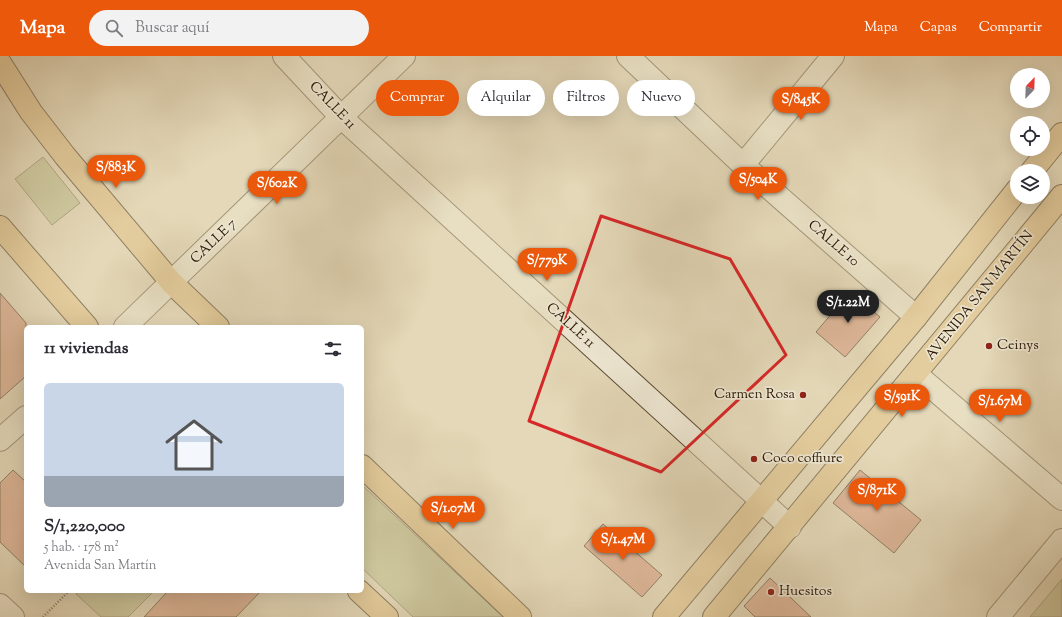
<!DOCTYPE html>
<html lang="es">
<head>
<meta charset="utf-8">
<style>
	:root { --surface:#fff; --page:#f2f2f3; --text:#2b2b33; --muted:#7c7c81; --accent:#ea580c }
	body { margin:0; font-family:"Sorts Mill Goudy",serif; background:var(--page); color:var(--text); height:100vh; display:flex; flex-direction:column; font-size:15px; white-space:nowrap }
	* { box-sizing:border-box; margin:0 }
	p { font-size:13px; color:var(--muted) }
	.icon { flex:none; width:22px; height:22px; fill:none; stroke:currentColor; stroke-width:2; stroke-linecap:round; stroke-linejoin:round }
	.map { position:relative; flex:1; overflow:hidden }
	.sheet { position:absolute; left:24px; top:269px; width:340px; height:268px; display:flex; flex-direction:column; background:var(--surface); border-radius:6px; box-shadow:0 4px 16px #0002 }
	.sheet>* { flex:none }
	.guide { position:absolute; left:376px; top:24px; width:380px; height:36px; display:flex; gap:8px }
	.needle { width:26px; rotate:23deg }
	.buttons { position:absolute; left:1010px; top:12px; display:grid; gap:8px }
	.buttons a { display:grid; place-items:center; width:40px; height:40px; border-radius:50%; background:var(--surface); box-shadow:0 4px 16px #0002; font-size:20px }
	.price { position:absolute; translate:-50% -34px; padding:0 9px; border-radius:14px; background:var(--accent); color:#fff; font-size:13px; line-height:26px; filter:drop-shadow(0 1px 2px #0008) }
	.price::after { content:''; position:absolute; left:50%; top:24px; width:12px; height:9px; margin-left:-6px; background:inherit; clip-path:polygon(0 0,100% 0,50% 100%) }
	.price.on { background:#222; color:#fff }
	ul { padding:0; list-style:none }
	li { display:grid; align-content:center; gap:8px; height:212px; padding:0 20px }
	li span { display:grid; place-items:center; height:124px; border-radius:6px; color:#555 }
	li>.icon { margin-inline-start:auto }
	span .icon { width:72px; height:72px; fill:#fffc; stroke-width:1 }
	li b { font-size:17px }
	h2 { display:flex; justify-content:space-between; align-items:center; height:48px; padding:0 20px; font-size:17px }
	.chip { padding:0 14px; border-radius:18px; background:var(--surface); box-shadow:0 4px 16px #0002; font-size:14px; line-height:36px }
	.chip.on { background:var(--accent); color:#fff }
	header { display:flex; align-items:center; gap:24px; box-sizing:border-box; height:56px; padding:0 20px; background:var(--accent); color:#fff }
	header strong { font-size:19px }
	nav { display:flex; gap:22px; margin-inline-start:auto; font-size:14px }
	.search { width:280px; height:36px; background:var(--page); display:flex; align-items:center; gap:10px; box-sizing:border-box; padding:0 14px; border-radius:22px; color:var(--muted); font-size:15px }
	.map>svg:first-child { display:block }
	.green { fill:#bbbc8a; stroke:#726a46 }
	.building { fill:#d79177; stroke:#2a1703 }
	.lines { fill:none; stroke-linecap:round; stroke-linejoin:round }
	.minor-casing { stroke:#584730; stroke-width:24 }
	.major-casing { stroke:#2a1703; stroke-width:24 }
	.path { stroke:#2a1703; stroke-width:2.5; stroke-dasharray:1 2; stroke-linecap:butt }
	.minor { stroke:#ede6d1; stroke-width:22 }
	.major { stroke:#e2bc7c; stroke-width:22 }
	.marked { fill:none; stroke:#d62828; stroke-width:3; stroke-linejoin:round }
	.poi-dot { fill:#8f2418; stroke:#ede6d1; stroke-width:1.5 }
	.labels { text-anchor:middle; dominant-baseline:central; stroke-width:3.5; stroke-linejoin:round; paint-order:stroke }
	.street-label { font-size:14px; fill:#2a1703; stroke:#ede6d1 }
	.poi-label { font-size:14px; fill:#2a1703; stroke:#ede6d1; text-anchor:start }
</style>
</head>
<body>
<header>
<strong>Mapa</strong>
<div class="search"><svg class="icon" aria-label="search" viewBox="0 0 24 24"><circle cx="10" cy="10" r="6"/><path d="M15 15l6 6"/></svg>Buscar aquí</div>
<nav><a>Mapa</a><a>Capas</a><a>Compartir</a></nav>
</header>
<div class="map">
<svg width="1062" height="561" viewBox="0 0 1062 561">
	<rect width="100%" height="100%" fill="#e4d8b8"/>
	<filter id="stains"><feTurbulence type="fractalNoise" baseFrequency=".005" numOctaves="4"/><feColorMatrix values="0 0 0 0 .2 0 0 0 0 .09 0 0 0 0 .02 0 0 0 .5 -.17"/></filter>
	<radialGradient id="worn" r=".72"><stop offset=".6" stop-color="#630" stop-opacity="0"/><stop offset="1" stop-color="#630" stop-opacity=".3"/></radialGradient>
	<!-- green -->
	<g class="green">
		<polygon points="43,101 80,147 52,169 15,123"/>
		<polygon points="362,429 503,561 413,561 362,512"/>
		<polygon points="1062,523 1062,561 1030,561"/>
		<polygon points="79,535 153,535 153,536 128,561 101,561 76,538"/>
	</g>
	<!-- building -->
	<g class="building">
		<polygon points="850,236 880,261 845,301 816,276"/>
		<polygon points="0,237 26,267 26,320 0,343"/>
		<polygon points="13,414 26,426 26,511 0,486 0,427"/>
		<polygon points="860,414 921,464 894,497 833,447"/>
		<polygon points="603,468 662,519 642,541 584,490"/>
		<polygon points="770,522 811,561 755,561 744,550"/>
		<polygon points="168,535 261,535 236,561 144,561"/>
	</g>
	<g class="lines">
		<!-- minor casing -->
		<g class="minor-casing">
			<g id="minor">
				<polyline points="284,0 342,62 790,471"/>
				<polyline points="628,0 743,109 916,261"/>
				<polyline points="743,109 833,0"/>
				<polyline points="125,271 404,0"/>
				<polyline points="916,318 1062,443"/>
				<polyline points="0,384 26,361"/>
				<polyline points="0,549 13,561"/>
				<polyline points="998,561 1062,484"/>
			</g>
		</g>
		<!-- major casing -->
		<g class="major-casing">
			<g id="major">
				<polyline points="0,7 31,56 65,100 172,227 218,271"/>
				<polyline points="1032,115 1062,78"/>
				<polyline points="0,171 87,271"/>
				<polyline points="362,410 520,561"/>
				<polyline points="359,535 387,561"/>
				<polyline points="664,561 916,261 1017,134"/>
				<polyline points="714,561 1062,140"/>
			</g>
		</g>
		<!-- path -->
		<polyline class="path" points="43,561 69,535"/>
		<!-- minor -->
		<use href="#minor" class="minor"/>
		<!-- major -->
		<use href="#major" class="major"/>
	</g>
	<!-- marked area -->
	<path d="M0 0H1062V561H0ZM 601,160 L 730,203 L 786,299 L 661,416 L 529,365 Z" fill="#e4d8b8" fill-opacity=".55" fill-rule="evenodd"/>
	<path class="marked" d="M 601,160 L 730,203 L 786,299 L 661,416 L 529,365 Z"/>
	<!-- markers -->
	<g class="poi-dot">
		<circle cx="989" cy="290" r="4"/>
		<circle cx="803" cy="339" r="4"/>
		<circle cx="754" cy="403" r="4"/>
		<circle cx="771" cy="536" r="4"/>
	</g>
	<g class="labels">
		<!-- street labels -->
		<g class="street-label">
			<text transform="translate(332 50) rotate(46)">CALLE 11</text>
			<text transform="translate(214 186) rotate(-44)">CALLE 7</text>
			<text transform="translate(833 188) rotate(41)">CALLE 10</text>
			<text transform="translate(980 240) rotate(-51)">AVENIDA SAN MARTÍN</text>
			<text transform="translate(570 270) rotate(42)">CALLE 11</text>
		</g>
		<!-- poi labels -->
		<g class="poi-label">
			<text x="997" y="290">Ceinys</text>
			<text x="795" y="339" text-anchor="end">Carmen Rosa</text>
			<text x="762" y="403">Coco coffiure</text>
			<text x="779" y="536">Huesitos</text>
		</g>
	</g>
	<rect width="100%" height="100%" filter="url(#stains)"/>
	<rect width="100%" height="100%" fill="url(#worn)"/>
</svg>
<div class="buttons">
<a><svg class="needle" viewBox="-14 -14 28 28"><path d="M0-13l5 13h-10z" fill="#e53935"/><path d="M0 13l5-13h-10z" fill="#7c7c81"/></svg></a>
<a><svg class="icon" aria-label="locate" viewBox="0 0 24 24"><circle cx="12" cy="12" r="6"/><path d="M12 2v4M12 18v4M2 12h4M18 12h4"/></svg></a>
<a><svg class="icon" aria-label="layers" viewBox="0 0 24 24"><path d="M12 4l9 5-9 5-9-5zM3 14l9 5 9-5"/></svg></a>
</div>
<b class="price" style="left:801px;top:65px">S/845K</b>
<b class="price" style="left:116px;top:133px">S/883K</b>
<b class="price" style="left:758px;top:145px">S/504K</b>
<b class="price" style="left:277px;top:149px">S/602K</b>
<b class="price" style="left:547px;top:226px">S/779K</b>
<b class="price on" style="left:848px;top:268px">S/1.22M</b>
<b class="price" style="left:902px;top:362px">S/591K</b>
<b class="price" style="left:1000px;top:367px">S/1.67M</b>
<b class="price" style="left:877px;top:456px">S/871K</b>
<b class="price" style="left:453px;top:474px">S/1.07M</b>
<b class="price" style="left:623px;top:505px">S/1.47M</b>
<div class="guide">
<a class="chip on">Comprar</a>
<a class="chip">Alquilar</a>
<a class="chip">Filtros</a>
<a class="chip">Nuevo</a>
</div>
<section class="sheet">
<h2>11 viviendas<svg class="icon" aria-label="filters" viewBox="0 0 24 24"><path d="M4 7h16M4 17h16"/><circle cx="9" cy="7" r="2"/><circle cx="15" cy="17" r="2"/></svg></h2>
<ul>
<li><span style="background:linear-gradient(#c9d6e8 75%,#9aa5b1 0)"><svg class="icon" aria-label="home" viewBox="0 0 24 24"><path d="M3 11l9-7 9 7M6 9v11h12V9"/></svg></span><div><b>S/1,220,000</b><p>5 hab. · 178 m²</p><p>Avenida San Martín</p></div></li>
</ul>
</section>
</div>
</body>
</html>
